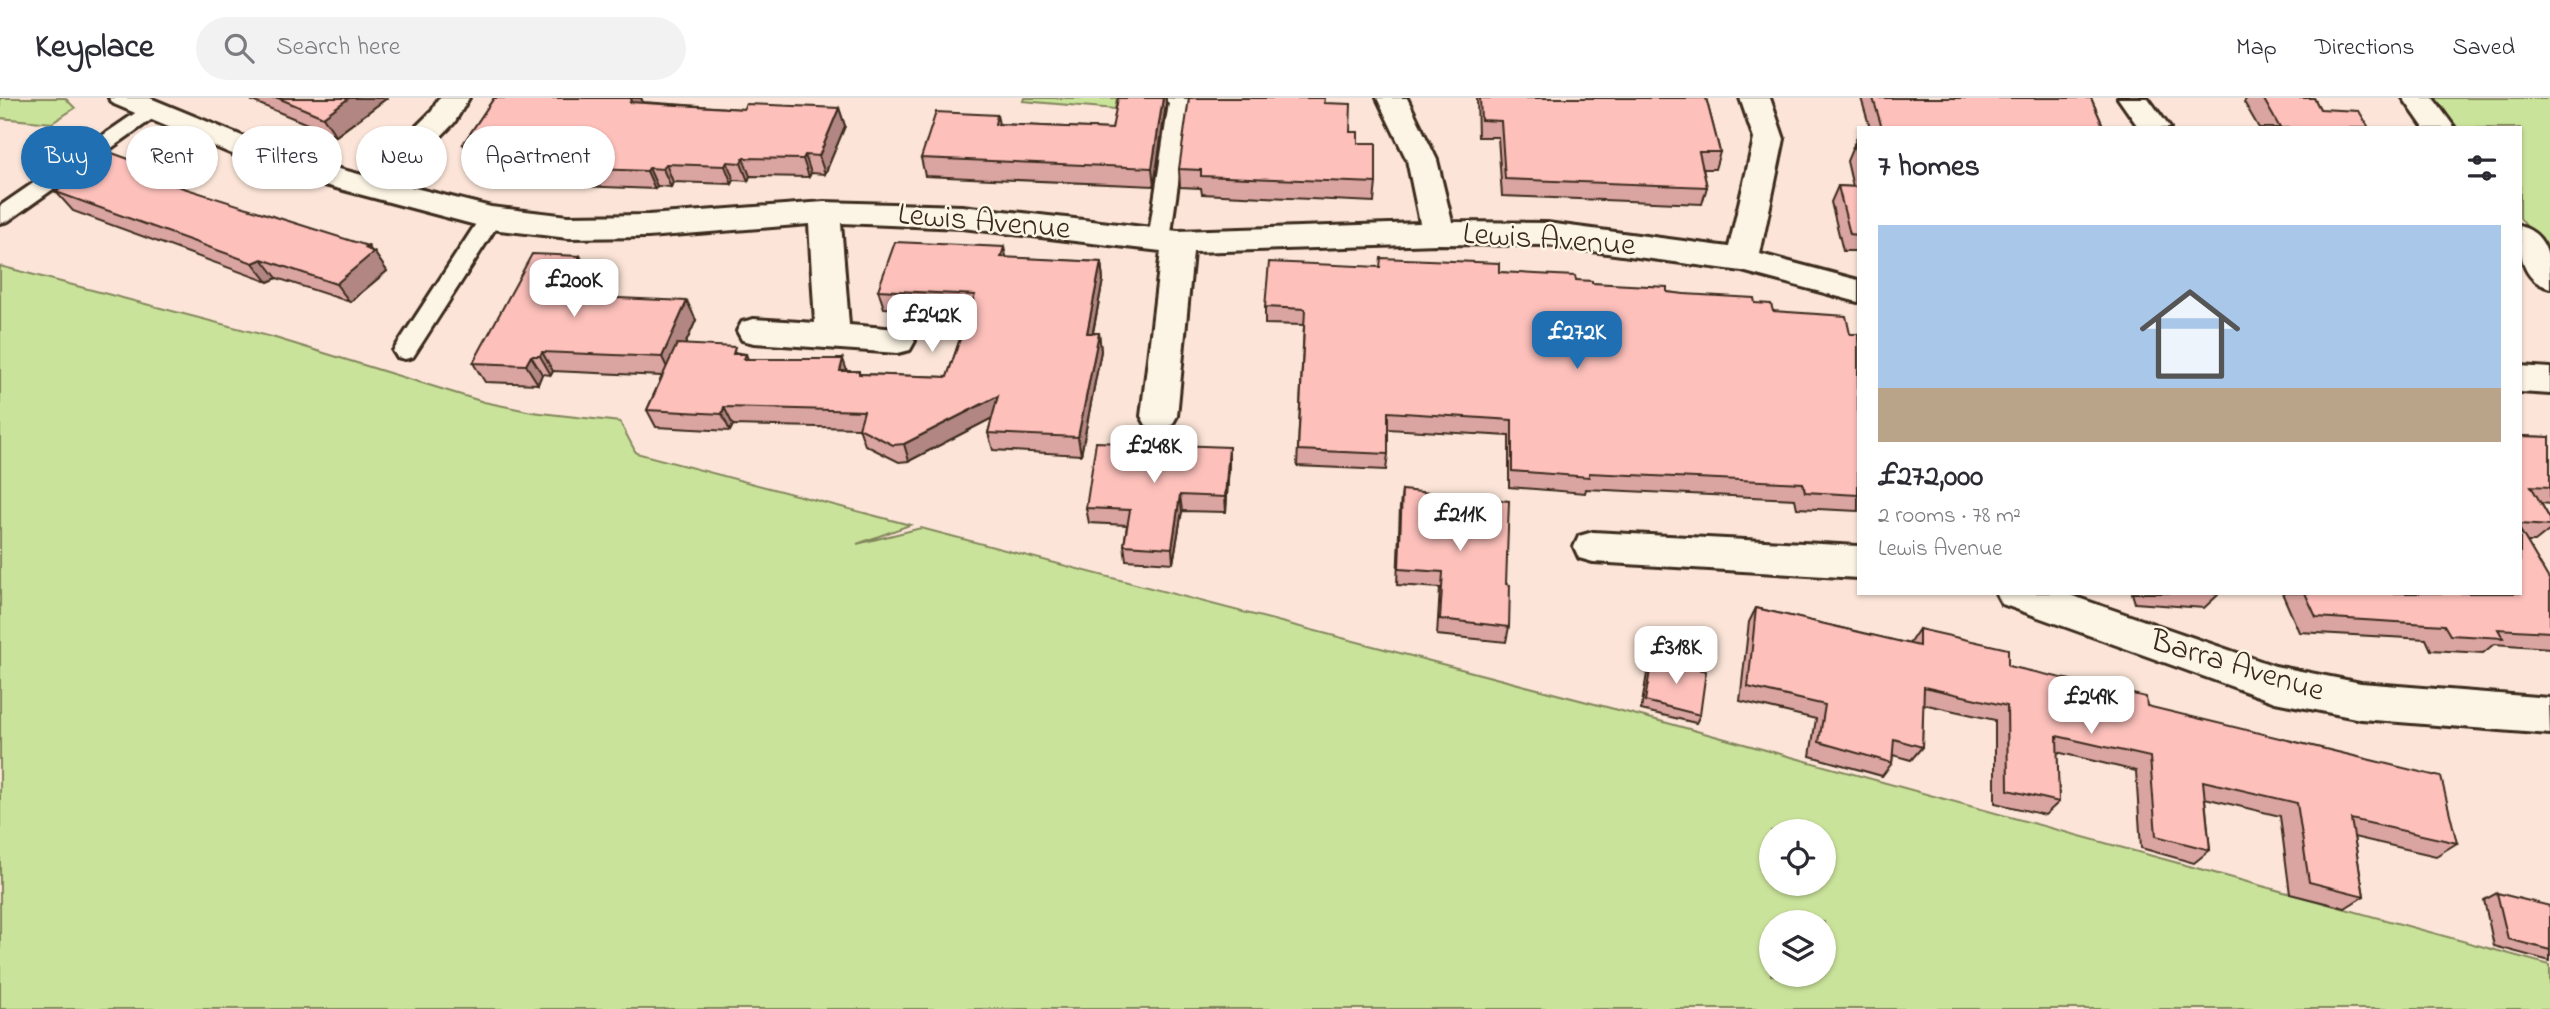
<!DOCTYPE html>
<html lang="en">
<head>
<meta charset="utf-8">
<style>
	:root { --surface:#fff; --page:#f2f2f3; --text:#2b2b33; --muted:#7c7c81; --line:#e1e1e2; --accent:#1f6fb2 }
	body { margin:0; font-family:"Indie Flower",sans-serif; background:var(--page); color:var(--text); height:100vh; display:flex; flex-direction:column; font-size:26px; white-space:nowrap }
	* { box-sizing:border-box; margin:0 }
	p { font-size:23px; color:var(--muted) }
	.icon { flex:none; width:38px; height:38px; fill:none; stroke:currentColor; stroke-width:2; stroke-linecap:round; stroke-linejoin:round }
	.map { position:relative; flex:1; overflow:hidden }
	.side { position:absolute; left:1857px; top:28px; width:665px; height:469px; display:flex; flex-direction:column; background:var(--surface); border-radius:0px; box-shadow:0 2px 5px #0004 }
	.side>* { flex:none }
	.banner { position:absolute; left:21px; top:28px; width:665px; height:63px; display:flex; gap:14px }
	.fabs { position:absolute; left:1759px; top:721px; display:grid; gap:14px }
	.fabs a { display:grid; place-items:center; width:77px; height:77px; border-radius:50%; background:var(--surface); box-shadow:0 2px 5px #0004; font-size:35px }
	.price { position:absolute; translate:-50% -60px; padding:0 16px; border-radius:14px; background:#fff; color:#222; font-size:23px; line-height:46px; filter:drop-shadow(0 2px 4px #0008) }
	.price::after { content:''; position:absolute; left:50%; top:42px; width:21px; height:16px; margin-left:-10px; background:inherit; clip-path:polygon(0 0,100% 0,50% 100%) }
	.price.selected { background:var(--accent); color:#fff }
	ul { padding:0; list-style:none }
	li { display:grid; align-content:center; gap:14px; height:371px; padding:0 21px }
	li span { display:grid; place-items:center; height:217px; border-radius:0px; color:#555 }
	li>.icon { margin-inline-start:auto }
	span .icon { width:126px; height:126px; fill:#fffc; stroke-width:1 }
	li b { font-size:30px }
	h2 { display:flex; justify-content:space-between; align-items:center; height:84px; padding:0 21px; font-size:30px }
	.tag { padding:0 24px; border-radius:32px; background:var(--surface); box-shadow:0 2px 5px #0004; font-size:24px; line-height:63px }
	.tag.selected { background:var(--accent); color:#fff }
	header { display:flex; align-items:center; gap:42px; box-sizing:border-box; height:98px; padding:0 35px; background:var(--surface); border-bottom:2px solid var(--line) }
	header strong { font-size:33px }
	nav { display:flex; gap:38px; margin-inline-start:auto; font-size:24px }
	.search { width:490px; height:63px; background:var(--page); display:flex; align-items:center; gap:18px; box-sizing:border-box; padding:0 24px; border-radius:38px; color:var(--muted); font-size:26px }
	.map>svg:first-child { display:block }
	.green { fill:#cae39a; stroke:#82865c; stroke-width:2; fill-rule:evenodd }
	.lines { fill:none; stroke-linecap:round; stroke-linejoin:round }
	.lane-casing { stroke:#3b2a1e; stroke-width:6 }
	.street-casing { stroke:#3b2a1e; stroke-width:6 }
	.lane { fill:#fcf5e5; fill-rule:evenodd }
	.street { fill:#fcf5e5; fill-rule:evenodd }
	.wall { fill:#daa5a1; stroke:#3b2a1e; stroke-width:2 }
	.shaded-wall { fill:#b18683; stroke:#3b2a1e; stroke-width:2 }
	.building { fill:#fdc0bb; stroke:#3b2a1e; stroke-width:2 }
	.labels { text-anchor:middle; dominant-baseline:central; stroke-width:5; stroke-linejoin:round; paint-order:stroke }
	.street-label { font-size:32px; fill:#3b2a1e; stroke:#fcf5e5 }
</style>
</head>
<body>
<header>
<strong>Keyplace</strong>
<div class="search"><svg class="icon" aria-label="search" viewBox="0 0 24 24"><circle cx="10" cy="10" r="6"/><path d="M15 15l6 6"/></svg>Search here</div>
<nav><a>Map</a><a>Directions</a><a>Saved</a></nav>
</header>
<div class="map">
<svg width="2550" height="911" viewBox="0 0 2550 911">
	<rect width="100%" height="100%" fill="#fce5d8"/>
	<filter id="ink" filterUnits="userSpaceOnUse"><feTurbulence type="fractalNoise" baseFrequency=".0143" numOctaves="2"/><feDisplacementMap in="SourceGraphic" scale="14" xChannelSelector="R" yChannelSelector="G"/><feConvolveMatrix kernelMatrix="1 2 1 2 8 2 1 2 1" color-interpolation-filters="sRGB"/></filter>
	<g filter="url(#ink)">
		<!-- green -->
		<g class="green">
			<polygon points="0,0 65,0 75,10 52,25 0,20"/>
			<polygon points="1024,0 1117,0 1115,11 1023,3"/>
			<polygon points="2429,0 2550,0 2550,158 2520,120 2520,30 2451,30"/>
			<path d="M 0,168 L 272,239 L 484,304 L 532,314 L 620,324 L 636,355 L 910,427 L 857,446 L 921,430 L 1660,623 L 2550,867 L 2550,911 L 0,911 ZM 1771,733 L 1824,733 L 1824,786 L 1771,786 ZM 1771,824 L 1824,824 L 1824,877 L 1771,877 Z"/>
		</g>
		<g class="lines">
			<!-- lane casing -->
			<g class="lane-casing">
				<g id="lane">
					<polygon points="1163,0 1190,1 1170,142 1167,147 1159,149 1151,147 1148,142 1169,5"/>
					<polygon points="151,7 158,9 161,13 158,17 8,123 0,125 0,108 144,9"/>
					<polygon points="491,113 499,115 502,120 413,259 405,261 397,259 393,253 397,247 483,115"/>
				</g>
			</g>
			<!-- street casing -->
			<g class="street-casing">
				<g id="street">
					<polygon points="109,0 150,0 293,59 366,78 432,13 439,0 469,0 454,25 395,85 491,109 568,118 648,117 824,104 962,108 1178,133 1420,125 1407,62 1377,0 1407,0 1437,62 1452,124 1547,125 1729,149 1754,41 1740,0 1770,0 1784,41 1760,156 1858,182 1858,204 1742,173 1547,147 1438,146 1193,154 1177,318 1172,327 1159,331 1146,327 1141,318 1161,153 962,130 841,125 849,227 898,231 910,234 915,243 910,252 898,255 754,245 742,242 737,233 742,224 754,221 815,225 809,126 648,139 568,140 491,131 272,73 114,6"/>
					<polygon points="2118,0 2148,0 2170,30 2139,30"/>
					<polygon points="2403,0 2433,0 2455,30 2424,30"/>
					<path d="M 2520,128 C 2550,137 2550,164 2550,190 C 2520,182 2520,155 2520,128 Z"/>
					<polygon points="2520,268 2550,270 2550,296 2520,294"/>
					<polygon points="1593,434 1858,448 1858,480 1593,464 1579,460 1574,449 1579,438"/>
					<polygon points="1996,495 2064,495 2275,568 2361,585 2549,600 2550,636 2361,621 2275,604 2002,506"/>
				</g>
			</g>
			<!-- lane -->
			<use href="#lane" class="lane"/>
			<!-- street -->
			<use href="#street" class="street"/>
		</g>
		<!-- wall -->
		<g class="wall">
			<polygon points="250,0 387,0 336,38 252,3"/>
			<polygon points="494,0 641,0 643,4 743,11 839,10 845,28 825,76 811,75 809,79 750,78 748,83 734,82 732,86 673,84 671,89 657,88 655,91 554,87 552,82 543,82 537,71 485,69 482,64 474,64 463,46"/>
			<polygon points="1477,0 1706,0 1720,54 1715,71 1703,71 1707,89 1702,106 1502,98 1498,39 1478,39"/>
			<polygon points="1861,0 2091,0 2104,30 1870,30"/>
			<polygon points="2247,0 2314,0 2320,11 2369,30 2259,30 2244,4"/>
			<polygon points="1325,5 1358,45 1376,85 1374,104 1202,96 1201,90 1180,89 1179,71"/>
			<polygon points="1166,6 1154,88 925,78 921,60 997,17 999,26 1112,31"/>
			<polygon points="1858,37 1858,153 1843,153 1831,104 1838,88 1853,89 1847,63"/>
			<polygon points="180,89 374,154 387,173 350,204 277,180 268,184 73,113 56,94"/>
			<polygon points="580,158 595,186 589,198 696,222 685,247 746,256 748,261 847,273 861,276 947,279 969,214 884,210 878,192 1006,160 1101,164 1103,182 1093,235 1099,235 1101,253 1081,357 993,352 988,335 992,320 909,363 899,364 865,347 859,330 733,327 730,333 656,329 647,312 662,278 553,273 551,277 542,276 538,286 485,284 473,265"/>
			<polygon points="1499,174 1576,182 1592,185 1755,205 1773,213 1850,236 1858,236 1858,413 1797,410 1795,401 1586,391 1585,395 1509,389 1509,338 1388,331 1388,356 1386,372 1297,368 1304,227 1265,226 1265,209"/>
			<polygon points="2520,338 2550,339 2550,406 2541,405 2550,421 2550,432 2535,444 2527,444 2550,484 2550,550 2494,546 2483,555 2431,552 2426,541 2299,534 2282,495 2520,495"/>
			<polygon points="1229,365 1226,414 1182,413 1173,465 1126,462 1124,447 1127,427 1089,425 1086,410"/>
			<polygon points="1402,392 1506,486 1509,529 1506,544 1437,537 1440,490 1397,487 1400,409"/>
			<polygon points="2132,495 2217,495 2218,497 2204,510 2135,505"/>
			<polygon points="1756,510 1909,546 1919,531 2008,568 2147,608 2457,745 2436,758 2354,739 2364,798 2345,810 2290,796 2280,718 2205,700 2210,752 2194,765 2141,750 2136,673 2057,654 2059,704 2045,717 1995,705 1995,622 1923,606 1922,649 1911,662 1893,657 1892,665 1882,678 1810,658 1816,621 1740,603 1749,524"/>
			<polygon points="1652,560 1700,617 1696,625 1641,612 1648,569"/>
			<polygon points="2497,795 2550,852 2550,863 2494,848 2484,802"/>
		</g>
		<!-- shaded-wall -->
		<g class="shaded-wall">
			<polygon points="349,0 387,0 336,38 323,19"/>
			<polygon points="626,0 641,0 645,9 638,21"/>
			<polygon points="1163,0 1166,0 1166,6 1154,88 1152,70"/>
			<polygon points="839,10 845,28 825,76 819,58"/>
			<polygon points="805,57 811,75 809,79 803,61"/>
			<polygon points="743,60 750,78 748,83 741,65"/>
			<polygon points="727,64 734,82 732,86 725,68"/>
			<polygon points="666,66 673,84 671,89 663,71"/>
			<polygon points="649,70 657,88 655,91 647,73"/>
			<polygon points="168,75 183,94 158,82"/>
			<polygon points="368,148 373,155 374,154 387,173 350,204 336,186"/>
			<polygon points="1004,149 1008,167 1001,159"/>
			<polygon points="580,158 595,186 580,216 570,198 576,167"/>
			<polygon points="262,161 277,180 268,184 253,165"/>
			<polygon points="1101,164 1103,182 1089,253 1087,235"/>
			<polygon points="687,203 696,222 671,278 662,259"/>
			<polygon points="1099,235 1101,253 1081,357 1078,339"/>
			<polygon points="542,254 553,273 551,277 540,258"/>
			<polygon points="531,258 542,276 538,286 526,267"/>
			<polygon points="843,261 849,279 840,273"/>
			<polygon points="998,298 1002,315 909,363 904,346"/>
			<polygon points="724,309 733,327 730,333 722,316"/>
			<polygon points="1229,349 1229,365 1226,414 1225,399"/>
			<polygon points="1180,397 1182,413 1173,465 1172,450"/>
		</g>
		<!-- building -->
		<g class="building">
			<polygon points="278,0 349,0 323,19"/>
			<polygon points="494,0 632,0 630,4 743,11 746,6 839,10 819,58 805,57 803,61 743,60 741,65 727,64 725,68 666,66 663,71 649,70 647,73 545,69 548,65 533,64 540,53 474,51 477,47 463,46"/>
			<polygon points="1118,0 1163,0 1152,70 921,60 936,14 997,17 995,26 1112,31"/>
			<polygon points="1189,0 1325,0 1324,5 1351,6 1350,34 1358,34 1358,45 1376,45 1376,85 1201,78 1201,72 1179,71"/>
			<polygon points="1480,0 1706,0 1720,54 1699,54 1707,89 1505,81 1501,23 1481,22"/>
			<polygon points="1873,0 2091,0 2104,30 1882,30"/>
			<polygon points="2263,0 2314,0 2320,11 2359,13 2369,30 2280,30"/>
			<polygon points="1854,46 1858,47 1858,65"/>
			<polygon points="112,55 168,75 158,82 368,148 365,150 374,154 336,186 262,161 253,165 56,94"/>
			<polygon points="1838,88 1858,89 1858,137 1850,136"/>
			<polygon points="895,144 1004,149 1001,159 1101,164 1087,235 1099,235 1078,339 988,335 998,298 904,346 893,347 859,330 864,313 724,309 722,316 647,312 677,246 735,249 733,256 746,256 744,261 843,261 840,273 859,273 859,276 947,279 975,197 878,192"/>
			<polygon points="532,156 580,158 576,167 585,167 570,198 687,203 662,259 542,254 540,258 531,258 526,267 473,265"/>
			<polygon points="1381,160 1499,165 1499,174 1575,178 1576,182 1592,183 1592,185 1667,189 1667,194 1684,196 1754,200 1755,205 1771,206 1773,213 1846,218 1850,236 1858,236 1858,397 1805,394 1803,385 1589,375 1589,379 1512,373 1512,322 1388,314 1388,356 1298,352 1305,211 1265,209 1269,164 1380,169"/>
			<polygon points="2520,338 2550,339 2550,389 2531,388 2550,421 2550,428 2520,426"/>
			<polygon points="1096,344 1229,349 1225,399 1180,397 1172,450 1124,447 1130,412 1086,410"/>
			<polygon points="1402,392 1509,403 1506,486 1510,487 1509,529 1440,521 1443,474 1399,471"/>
			<polygon points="2520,432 2550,483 2550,534 2498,531 2503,540 2450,537 2444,527 2316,519 2305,495 2520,495"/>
			<polygon points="1756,510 1919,548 1919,531 2008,551 2008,568 2146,599 2147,608 2441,679 2457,745 2351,721 2364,798 2309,784 2297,705 2203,683 2210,752 2156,738 2150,659 2057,638 2059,704 2008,692 2007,608 1924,589 1922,649 1894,641 1892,665 1819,644 1825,607 1748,589"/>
			<polygon points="1652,560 1706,573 1700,617 1645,603"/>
			<polygon points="2497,795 2550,808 2550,852 2508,841"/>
		</g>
	</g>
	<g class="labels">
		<!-- street labels -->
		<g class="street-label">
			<text transform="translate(984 125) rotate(5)">Lewis Avenue</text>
			<text transform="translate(1549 143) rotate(4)">Lewis Avenue</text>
			<text transform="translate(2237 569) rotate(17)">Barra Avenue</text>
		</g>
	</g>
</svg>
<div class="fabs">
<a><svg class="icon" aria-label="locate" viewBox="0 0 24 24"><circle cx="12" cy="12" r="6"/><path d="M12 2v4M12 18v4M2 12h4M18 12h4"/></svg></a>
<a><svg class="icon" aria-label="layers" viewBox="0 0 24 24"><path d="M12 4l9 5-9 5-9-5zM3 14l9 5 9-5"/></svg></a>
</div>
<b class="price" style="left:574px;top:221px">£200K</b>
<b class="price" style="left:932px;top:256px">£242K</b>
<b class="price selected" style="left:1577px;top:273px">£272K</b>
<b class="price" style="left:1154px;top:387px">£248K</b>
<b class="price" style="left:1460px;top:455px">£211K</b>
<b class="price" style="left:1676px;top:588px">£318K</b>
<b class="price" style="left:2091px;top:638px">£249K</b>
<div class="banner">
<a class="tag selected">Buy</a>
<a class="tag">Rent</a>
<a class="tag">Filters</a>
<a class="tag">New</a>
<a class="tag">Apartment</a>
</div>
<section class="side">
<h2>7 homes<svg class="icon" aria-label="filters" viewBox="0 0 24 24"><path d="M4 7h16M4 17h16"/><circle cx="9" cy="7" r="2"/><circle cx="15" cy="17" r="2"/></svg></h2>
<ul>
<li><span style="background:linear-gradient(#a9c7e8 75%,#b9a48a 0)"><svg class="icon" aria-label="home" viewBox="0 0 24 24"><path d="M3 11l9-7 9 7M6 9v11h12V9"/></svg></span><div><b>£272,000</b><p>2 rooms · 78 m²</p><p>Lewis Avenue</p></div></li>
</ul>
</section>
</div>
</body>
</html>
